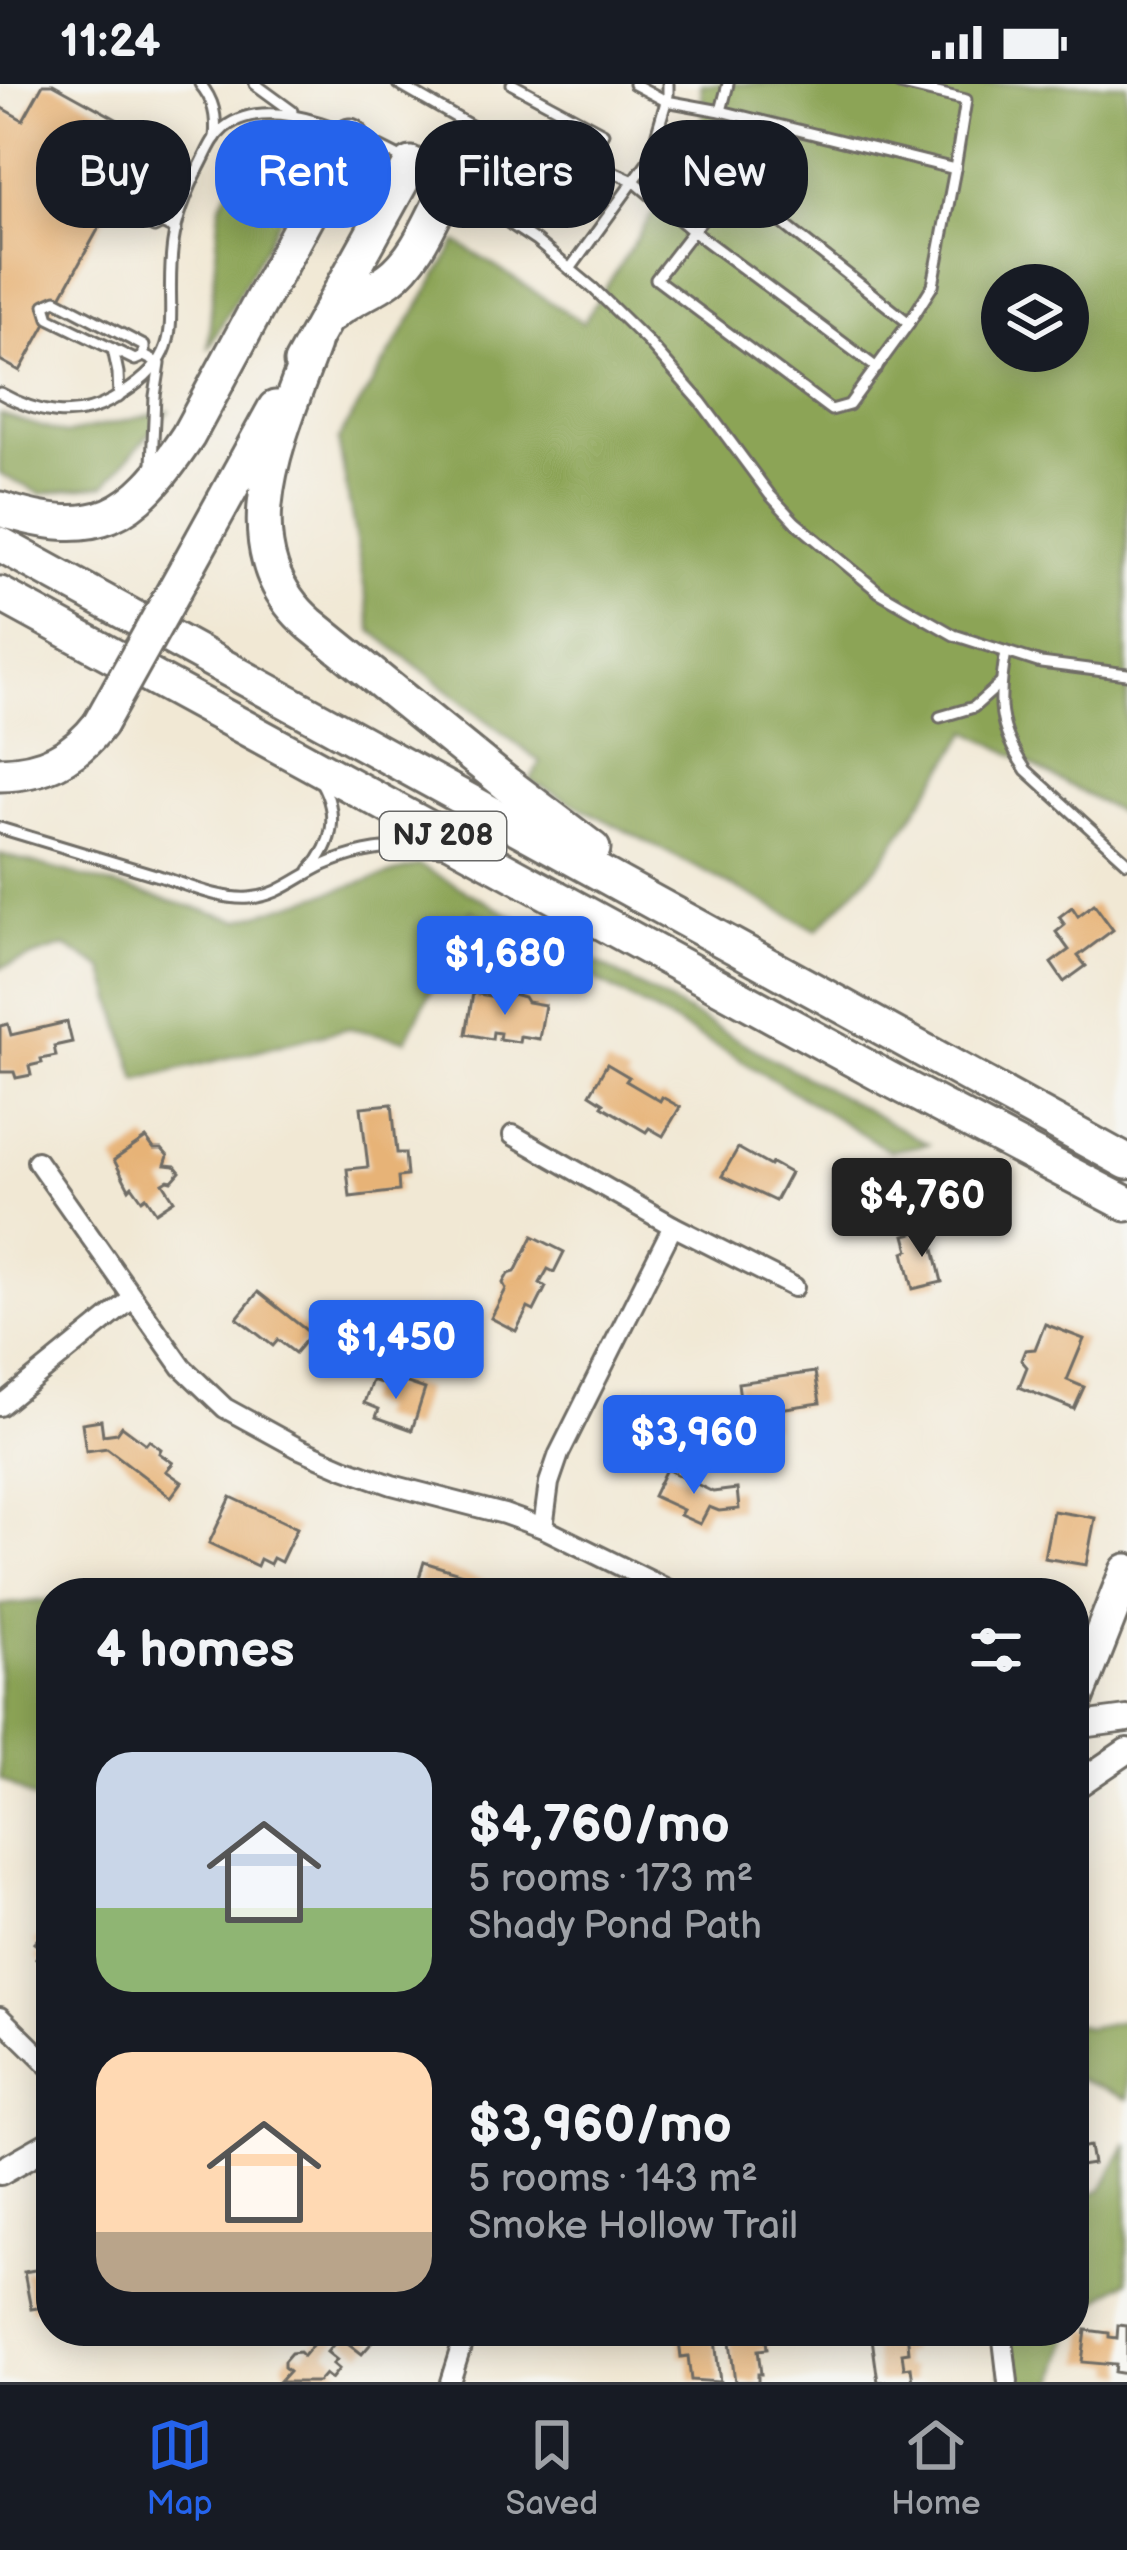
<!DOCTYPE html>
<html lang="en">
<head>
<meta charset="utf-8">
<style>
	:root { --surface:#171b24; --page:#242831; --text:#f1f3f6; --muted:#9ea1a6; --line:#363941; --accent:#2563eb }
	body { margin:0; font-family:"Balsamiq Sans",sans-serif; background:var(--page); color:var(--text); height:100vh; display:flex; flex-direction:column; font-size:45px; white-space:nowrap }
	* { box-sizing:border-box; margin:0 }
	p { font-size:39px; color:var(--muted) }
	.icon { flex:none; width:66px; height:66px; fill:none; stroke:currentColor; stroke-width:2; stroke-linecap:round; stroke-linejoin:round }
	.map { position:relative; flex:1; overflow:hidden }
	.drawer { position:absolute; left:36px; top:1494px; width:1053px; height:768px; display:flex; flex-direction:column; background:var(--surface); border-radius:48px; box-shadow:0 6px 30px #0003 }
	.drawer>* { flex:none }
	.guide { position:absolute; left:36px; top:36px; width:1056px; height:108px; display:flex; gap:24px }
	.tools { position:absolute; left:981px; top:180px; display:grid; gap:24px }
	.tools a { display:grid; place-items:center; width:108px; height:108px; border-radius:50%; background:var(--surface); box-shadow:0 6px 30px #0003; font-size:60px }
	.price { position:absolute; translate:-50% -102px; padding:0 27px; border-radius:12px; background:var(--accent); color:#fff; font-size:39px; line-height:78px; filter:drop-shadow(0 3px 6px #0008) }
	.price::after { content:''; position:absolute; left:50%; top:72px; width:36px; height:27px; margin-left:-18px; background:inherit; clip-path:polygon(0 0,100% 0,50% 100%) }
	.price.selected { background:#222; color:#fff }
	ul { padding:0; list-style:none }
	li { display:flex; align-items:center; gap:36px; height:300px; padding:0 60px }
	li span { display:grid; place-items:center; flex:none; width:336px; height:240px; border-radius:36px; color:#555 }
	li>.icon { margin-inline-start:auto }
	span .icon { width:144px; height:144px; fill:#fffc; stroke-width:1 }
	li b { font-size:51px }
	h2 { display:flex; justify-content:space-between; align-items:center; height:144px; padding:0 60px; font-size:51px }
	.chip { padding:0 42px; border-radius:48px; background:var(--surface); box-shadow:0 6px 30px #0003; font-size:42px; line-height:108px }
	.chip.selected { background:var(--accent); color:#fff }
	.status { display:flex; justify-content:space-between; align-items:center; height:84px; padding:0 60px; background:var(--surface); direction:ltr }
	.status svg { height:33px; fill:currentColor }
	.dock { display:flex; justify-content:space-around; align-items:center; height:168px; border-top:3px solid var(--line); background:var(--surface); font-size:33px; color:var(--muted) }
	.dock a { display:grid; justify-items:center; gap:6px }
	.dock .selected { color:var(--accent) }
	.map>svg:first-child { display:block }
	.forest { fill:#8ca456; stroke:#5c6840; stroke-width:3; fill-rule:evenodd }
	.building { fill:#e7b377 }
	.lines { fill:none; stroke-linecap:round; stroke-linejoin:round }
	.service-casing { stroke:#706d66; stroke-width:15 }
	.minor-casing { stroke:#706d66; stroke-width:24 }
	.tertiary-casing { stroke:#706d66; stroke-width:30 }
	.trunk-casing { stroke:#706d66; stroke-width:39 }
	.service { stroke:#fff; stroke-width:9 }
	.minor { stroke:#fff; stroke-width:18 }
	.tertiary { stroke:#fff; stroke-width:24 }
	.trunk { stroke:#fff; stroke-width:33 }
	.trunk-bridge-casing { stroke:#706d66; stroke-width:39; stroke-linecap:butt }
	.trunk-bridge { stroke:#fff; stroke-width:33 }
	.labels { text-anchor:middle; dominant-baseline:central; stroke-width:9; stroke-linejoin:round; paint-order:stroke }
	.shield { fill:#f6f6f2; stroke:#686867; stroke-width:3 }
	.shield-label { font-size:30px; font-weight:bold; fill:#2b2b2b }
</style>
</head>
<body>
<div class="status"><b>11:24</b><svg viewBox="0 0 49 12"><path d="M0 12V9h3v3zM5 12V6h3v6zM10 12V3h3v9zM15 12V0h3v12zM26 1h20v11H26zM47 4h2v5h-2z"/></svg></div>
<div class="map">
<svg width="1127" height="2298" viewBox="0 0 1127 2298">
	<rect width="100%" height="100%" fill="#f6f6f2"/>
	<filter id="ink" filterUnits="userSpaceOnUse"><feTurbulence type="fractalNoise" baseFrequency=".00833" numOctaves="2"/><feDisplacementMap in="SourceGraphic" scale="24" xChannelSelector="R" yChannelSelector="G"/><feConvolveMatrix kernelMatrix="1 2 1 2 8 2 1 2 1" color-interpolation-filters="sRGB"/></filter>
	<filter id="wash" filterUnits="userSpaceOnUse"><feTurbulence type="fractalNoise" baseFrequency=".004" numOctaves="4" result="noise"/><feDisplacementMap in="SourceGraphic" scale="48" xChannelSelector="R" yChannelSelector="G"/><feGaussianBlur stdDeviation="2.7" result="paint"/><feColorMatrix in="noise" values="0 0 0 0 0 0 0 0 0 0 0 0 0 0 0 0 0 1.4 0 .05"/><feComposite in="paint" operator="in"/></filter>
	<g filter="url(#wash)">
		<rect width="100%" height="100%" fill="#f1e8d4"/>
		<!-- forest -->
		<g class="forest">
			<path d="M 701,0 L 1127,0 L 1127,733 L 969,647 L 883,776 L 817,846 L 530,697 L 540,678 L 372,547 L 338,356 L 457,158 L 583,239 L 704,49 ZM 1002,201 L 1068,201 L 1068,267 L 1002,267 Z"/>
			<polygon points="260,44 317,69 208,265 220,121"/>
			<polygon points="169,327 105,401 41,410 0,390 0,330 65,350"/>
			<polygon points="0,770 239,836 419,781 928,1060 890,1067 734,972 471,827 406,956 349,944 137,996 104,885 65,862 0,884"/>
			<polygon points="51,1516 51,1726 0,1694 0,1521"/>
			<polygon points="1127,1936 1127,2015 1074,1993 1074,1939 1087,1944"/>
			<polygon points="1127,2059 1127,2197 1075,2231 1074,2235 1074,2116 1101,2107"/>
			<polygon points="997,2247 1070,2247 1056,2298 1003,2298"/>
		</g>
		<g id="blocks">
			<!-- building -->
			<g class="building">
				<polygon points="43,0 53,0 149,53 20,287 0,276 0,23 23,36"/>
				<polygon points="1094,820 1113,846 1078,872 1086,882 1064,898 1051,879 1069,866 1056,848 1065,841 1059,833 1072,823 1078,832"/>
				<polygon points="473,909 506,915 513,910 524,913 527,918 545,921 539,955 520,952 519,958 499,955 500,949 493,948 492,955 466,950"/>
				<polygon points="67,938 72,958 54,962 56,972 41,975 42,979 29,982 31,991 16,994 14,988 0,988 0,942 8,940 11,951"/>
				<polygon points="607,980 629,993 626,997 660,1017 662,1013 680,1023 663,1052 649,1044 646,1048 602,1022 604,1019 590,1010"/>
				<polygon points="392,1020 397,1069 405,1069 407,1092 398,1093 399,1107 350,1113 347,1085 368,1083 361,1023"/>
				<polygon points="146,1054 154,1065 162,1065 168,1072 165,1081 175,1082 180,1088 172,1097 168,1096 163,1099 174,1116 156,1128 146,1113 142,1116 132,1102 129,1105 114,1076"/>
				<polygon points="738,1064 770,1082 772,1079 790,1089 775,1117 722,1092"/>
				<polygon points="929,1145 942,1198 913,1205 904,1168 909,1166 905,1151"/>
				<polygon points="533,1152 564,1168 554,1188 548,1185 540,1199 546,1203 534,1227 528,1224 516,1247 491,1234 506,1205 503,1199 508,1190 515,1188"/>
				<polygon points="258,1208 311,1250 295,1269 278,1256 273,1262 237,1234"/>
				<polygon points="1045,1240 1084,1255 1067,1296 1084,1303 1074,1325 1019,1303 1027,1283 1021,1276 1025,1266 1035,1265"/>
				<polygon points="815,1288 820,1319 772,1326 775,1342 756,1345 753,1327 742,1329 738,1299"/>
				<polygon points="372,1296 396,1304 399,1296 425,1305 412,1346 376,1333 379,1325 364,1319"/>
				<polygon points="101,1336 103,1351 117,1349 122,1342 146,1360 149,1356 161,1365 159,1369 173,1379 166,1387 182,1398 171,1413 107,1364 86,1367 82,1339"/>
				<polygon points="666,1385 713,1408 737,1405 739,1425 719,1427 709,1423 700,1440 680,1431 683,1426 653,1412"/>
				<polygon points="231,1413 297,1444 281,1478 273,1474 270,1480 260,1475 257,1482 209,1459"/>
				<polygon points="1053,1427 1095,1434 1086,1481 1044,1474"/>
				<polygon points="424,1478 494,1500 491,1509 415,1507"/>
				<polygon points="49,1842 51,1844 51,1887 36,1874 43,1866 34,1859"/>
				<polygon points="1090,2062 1093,2080 1074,2083 1074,2065"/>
				<polygon points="51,2183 51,2229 46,2230 44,2223 31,2225 24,2188"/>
				<polygon points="1118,2241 1127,2242 1127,2290 1115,2288 1116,2281 1082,2278 1086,2246 1109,2249 1109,2253 1117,2254"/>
				<polygon points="324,2247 365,2247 375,2255 362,2270 340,2253 327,2268 337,2276 333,2280 339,2285 331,2295 325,2290 318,2298 279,2298 289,2287 284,2283 284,2277 291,2269 299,2268 303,2272"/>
				<polygon points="678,2247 708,2247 710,2249 711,2257 715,2256 720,2298 691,2296 688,2272 681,2273"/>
				<polygon points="732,2247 765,2247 767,2265 758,2266 761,2290 758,2290 758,2298 735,2298 729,2250"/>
				<polygon points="871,2247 907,2247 909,2268 902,2269 904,2284 911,2283 913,2298 878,2298"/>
			</g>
		</g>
	</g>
	<g filter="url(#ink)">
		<use href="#blocks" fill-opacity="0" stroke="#706d66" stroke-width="3"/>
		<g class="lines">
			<!-- service casing -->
			<g class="service-casing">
				<g id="service">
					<path d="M 200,0 C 214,16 217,33 215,54"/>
					<polyline points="255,0 292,27"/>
					<polyline points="398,0 572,100 603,49 512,0"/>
					<polyline points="899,0 966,16 955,85"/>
					<polyline points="721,27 728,0"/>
					<polyline points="587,76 634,97 693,147 656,195 831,326 849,321 909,239 933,201 955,85 721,27 666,17 634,0"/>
					<polyline points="458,105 536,157 594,205 648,258 701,318 770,411 795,438 879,508 954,551 1041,579 1127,590"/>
					<polyline points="120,107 162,130 162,139 176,146"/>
					<polyline points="113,119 154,143 162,139"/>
					<polyline points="570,185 649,76 668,11 668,0"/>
					<polygon points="56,216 144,262 144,272 135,276 49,234 45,221"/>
					<polyline points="113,265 118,289 119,313"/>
					<polyline points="144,272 160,280 155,312 152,380"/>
					<polyline points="877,284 693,147 733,100 909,239"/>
					<path d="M 0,309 C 36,329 74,338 112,316 C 195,269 162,236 173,159 C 177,132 187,107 200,82 C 207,69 212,54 224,44 C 279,0 390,69 443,96"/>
					<path d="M 1006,568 C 997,617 997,644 1026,686 L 1127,778"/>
					<polyline points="940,633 974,623 1001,599"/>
					<path d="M 0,744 C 53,760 106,776 159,792 C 187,801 220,816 249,814 C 279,812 298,793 324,781 C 362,764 401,760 442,766"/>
					<path d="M 310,786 C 334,759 339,731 321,698"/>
				</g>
			</g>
			<!-- minor casing -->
			<g class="minor-casing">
				<g id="minor">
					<polyline points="513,1051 673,1142 794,1203"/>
					<polyline points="37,1077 182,1283 225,1324 298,1364 344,1384 392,1401 504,1430 543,1444 675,1509"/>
					<polyline points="0,1322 132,1215"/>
					<polyline points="543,1444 549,1399 559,1370 673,1142"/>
					<polyline points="0,1933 51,1983"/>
					<polyline points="1002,2247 1008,2298"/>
					<polyline points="450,2298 466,2247"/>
				</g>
			</g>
			<!-- tertiary casing -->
			<g class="tertiary-casing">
				<g id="tertiary">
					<polyline points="1074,1642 1127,1635"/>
					<polyline points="1074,1703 1127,1667"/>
					<polyline points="0,2088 51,2059"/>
				</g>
			</g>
			<!-- trunk casing -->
			<g class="trunk-casing">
				<g id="trunk">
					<path d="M 332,230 C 350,215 371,208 389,195 C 418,174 433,131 450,100"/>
					<path d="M 313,260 C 281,348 223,465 310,540 L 507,700 L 593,765"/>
					<polyline points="301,279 411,80"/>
					<path d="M 0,425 C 97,456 133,435 188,352 L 350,52"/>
					<polyline points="0,460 1127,1078"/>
					<polyline points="189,480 275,324"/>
					<polyline points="0,510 887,994 1127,1120"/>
					<path d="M 0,690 C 43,689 74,674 100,640"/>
					<polyline points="1074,1621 1127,1487"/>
				</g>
			</g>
			<!-- service -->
			<use href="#service" class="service"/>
			<!-- minor -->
			<use href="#minor" class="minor"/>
			<!-- tertiary -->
			<use href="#tertiary" class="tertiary"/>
			<!-- trunk -->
			<use href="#trunk" class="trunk"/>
			<!-- trunk-bridge casing -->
			<g class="trunk-bridge-casing">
				<polyline id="trunk-bridge" points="100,640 189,480"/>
			</g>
			<!-- trunk-bridge -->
			<use href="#trunk-bridge" class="trunk-bridge"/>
		</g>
	</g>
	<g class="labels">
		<!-- shield labels -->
		<rect class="shield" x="380" y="728" width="126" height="48" rx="9"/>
		<g class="shield-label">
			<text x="443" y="752">NJ 208</text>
		</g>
	</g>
</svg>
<div class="tools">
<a><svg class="icon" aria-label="layers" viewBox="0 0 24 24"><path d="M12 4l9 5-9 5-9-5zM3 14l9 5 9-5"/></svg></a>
</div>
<b class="price" style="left:505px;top:934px">$1,680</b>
<b class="price selected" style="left:922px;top:1176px">$4,760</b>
<b class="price" style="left:396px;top:1318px">$1,450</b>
<b class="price" style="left:694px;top:1413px">$3,960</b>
<div class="guide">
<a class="chip">Buy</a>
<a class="chip selected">Rent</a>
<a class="chip">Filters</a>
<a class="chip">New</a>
</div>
<section class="drawer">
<h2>4 homes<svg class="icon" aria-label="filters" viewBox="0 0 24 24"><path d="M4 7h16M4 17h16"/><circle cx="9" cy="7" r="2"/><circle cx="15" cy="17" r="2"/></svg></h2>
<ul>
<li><span style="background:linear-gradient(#c9d6e8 65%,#8fb573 0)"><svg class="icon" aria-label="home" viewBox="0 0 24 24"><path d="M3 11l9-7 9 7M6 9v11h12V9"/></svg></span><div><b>$4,760/mo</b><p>5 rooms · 173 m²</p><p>Shady Pond Path</p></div></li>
<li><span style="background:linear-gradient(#ffd9b3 75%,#b9a48a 0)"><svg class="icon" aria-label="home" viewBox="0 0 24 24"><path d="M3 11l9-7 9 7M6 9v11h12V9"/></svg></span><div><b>$3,960/mo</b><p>5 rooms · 143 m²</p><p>Smoke Hollow Trail</p></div></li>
</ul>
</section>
</div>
<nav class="dock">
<a class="selected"><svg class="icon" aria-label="map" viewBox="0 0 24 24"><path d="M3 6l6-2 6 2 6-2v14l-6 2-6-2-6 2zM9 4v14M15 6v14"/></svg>Map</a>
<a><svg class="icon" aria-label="saved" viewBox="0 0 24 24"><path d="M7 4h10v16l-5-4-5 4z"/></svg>Saved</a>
<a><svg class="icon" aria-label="home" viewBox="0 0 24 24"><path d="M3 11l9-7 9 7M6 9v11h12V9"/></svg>Home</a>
</nav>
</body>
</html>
